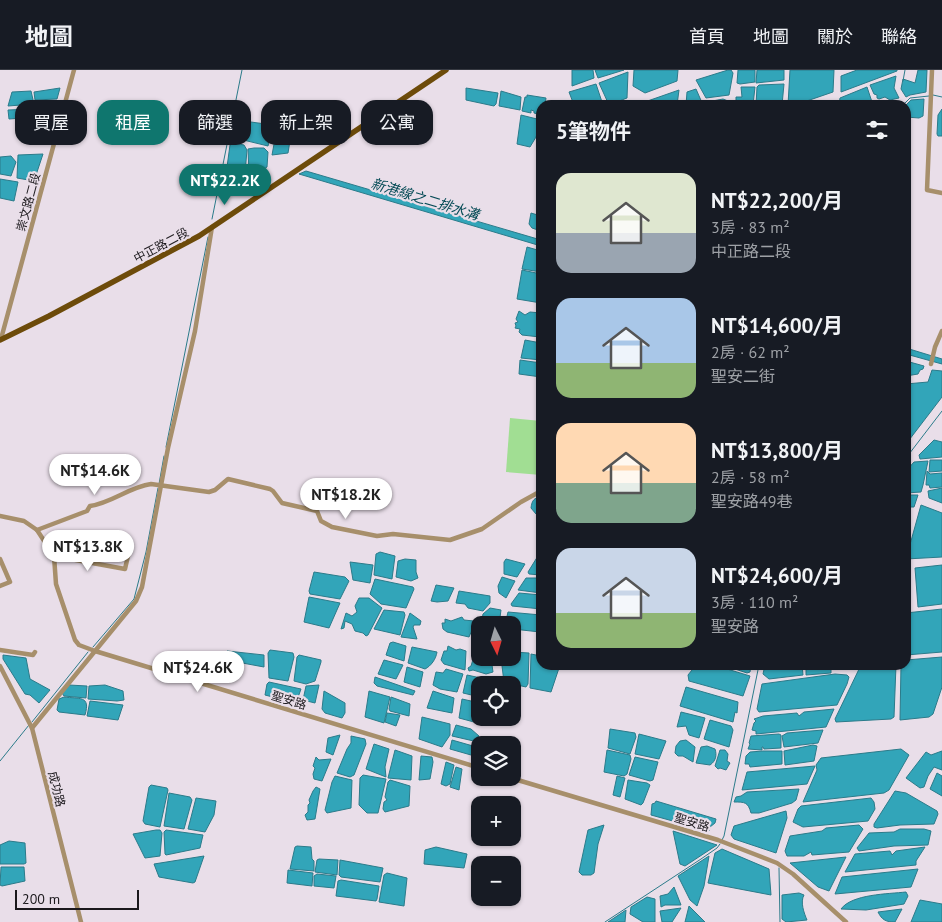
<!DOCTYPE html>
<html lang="zh-TW">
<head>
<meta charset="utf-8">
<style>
	:root { --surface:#171b24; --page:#20242c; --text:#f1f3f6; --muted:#9ea1a6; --line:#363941; --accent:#0f766e }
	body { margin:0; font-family:"PT Sans","Noto Sans TC",sans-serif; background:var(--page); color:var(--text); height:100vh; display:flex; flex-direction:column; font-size:19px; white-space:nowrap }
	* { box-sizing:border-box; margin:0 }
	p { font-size:16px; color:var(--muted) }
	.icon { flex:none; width:28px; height:28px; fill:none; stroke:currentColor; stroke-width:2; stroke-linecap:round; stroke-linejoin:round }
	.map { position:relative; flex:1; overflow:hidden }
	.details { position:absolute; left:536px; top:30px; width:375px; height:570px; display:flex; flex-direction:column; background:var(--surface); border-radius:15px; box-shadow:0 1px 4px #0004 }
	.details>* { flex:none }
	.banner { position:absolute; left:15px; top:30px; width:446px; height:45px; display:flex; gap:10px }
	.needle { width:32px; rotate:175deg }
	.tools { position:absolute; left:471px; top:546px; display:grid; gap:10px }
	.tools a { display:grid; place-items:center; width:50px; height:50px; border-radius:10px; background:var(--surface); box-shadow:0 1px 4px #0004; font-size:25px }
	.scale { position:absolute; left:15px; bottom:12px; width:124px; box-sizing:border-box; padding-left:5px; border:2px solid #1b181c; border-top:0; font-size:14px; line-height:18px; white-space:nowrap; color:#1b181c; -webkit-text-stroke:4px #e9dee9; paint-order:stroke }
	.price { position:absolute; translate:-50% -42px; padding:0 11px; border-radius:18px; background:#fff; color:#222; font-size:16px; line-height:32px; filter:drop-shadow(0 1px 2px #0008) }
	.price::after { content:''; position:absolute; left:50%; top:30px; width:15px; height:11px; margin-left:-8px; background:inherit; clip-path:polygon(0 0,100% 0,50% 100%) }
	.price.active { background:var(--accent); color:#fff }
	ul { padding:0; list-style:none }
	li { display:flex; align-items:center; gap:15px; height:125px; padding:0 20px }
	li span { display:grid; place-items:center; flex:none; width:140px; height:100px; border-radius:15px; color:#555 }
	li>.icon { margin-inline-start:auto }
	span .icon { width:60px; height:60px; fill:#fffc; stroke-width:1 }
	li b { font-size:21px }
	h2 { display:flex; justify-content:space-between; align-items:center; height:60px; padding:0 20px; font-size:21px }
	.chip { padding:0 18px; border-radius:15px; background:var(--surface); box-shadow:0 1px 4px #0004; font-size:18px; line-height:45px }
	.chip.active { background:var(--accent); color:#fff }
	header { display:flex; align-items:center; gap:30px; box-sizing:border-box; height:70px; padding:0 25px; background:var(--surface); border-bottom:1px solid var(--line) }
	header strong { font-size:24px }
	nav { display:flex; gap:28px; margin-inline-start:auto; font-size:18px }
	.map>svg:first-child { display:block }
	.green { fill:#a1de93 }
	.water { fill:#32a5b9; stroke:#2b7b8a }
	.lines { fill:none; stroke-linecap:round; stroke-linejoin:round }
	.stream { stroke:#2b7b8a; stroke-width:1 }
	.minor { stroke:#a78f6b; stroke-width:4.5 }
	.major { stroke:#6d4b0a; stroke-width:5.5 }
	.labels { text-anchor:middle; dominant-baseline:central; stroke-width:4.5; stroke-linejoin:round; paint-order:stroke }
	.street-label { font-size:12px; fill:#1b181c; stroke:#e9dee9 }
	.water-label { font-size:14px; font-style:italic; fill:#064b56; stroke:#e9dee9 }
</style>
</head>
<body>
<header>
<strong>地圖</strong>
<nav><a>首頁</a><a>地圖</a><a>關於</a><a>聯絡</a></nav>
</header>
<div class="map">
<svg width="942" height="852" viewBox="0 0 942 852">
	<rect width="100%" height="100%" fill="#e9dee9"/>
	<!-- green -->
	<polygon class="green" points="510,348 541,351 541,405 506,402"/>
	<!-- water -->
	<g class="water">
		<polygon points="572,0 593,0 594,8 572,16"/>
		<polygon points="595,0 624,0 598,8"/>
		<polygon points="634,0 678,0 677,11 645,23 633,16"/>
		<polygon points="728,0 731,0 733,3 729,25 706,28 696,10"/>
		<polygon points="738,0 755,0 755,12 740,14 737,13"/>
		<polygon points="757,0 784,0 784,10 756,13"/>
		<polygon points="790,0 834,0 833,22 795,35 788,35"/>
		<polygon points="857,0 897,0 897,1 841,22 841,6"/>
		<polygon points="918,0 927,0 926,22 910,25 906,27 901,19 903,9 915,13"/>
		<polygon points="628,2 627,28 609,35 599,13"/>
		<polygon points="896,6 894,18 899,28 890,30 885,27 879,29 877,28 877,25 874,24 870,15"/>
		<polygon points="596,14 603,35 574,35 569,22"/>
		<polygon points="784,14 782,35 756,35 757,17 759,15"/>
		<polygon points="741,17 755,17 753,35 736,35 736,27 742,27"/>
		<polygon points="867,17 872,32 863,35 839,35 840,28"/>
		<polygon points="60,18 57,29 35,30 34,22"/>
		<polygon points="466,18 498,23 496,34 494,36 466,30"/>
		<polygon points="696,19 703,35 686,35 687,22"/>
		<polygon points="679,20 677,35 639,35 639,34"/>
		<polygon points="31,21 34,34 8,36 12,22"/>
		<polygon points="501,21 521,27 520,40 499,36"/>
		<polygon points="527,25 546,28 545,35 541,35 541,45 534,43 534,41 531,40 531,43 522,41 525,27 527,27"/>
		<polygon points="723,29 728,31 728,35 707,35 707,32"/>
		<polygon points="924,29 923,46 919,48 906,47 906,35 911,30"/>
		<polygon points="32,39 35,47 9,49 8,40"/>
		<polygon points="942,39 942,66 938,66 937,64 938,45"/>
		<polygon points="521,45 541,50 536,67 530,77 517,74"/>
		<polygon points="236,50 273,55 268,76 235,68"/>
		<polygon points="277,58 292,58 288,83 272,85"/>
		<polygon points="234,73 244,75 247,80 245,103 232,101 227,97 230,75"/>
		<polygon points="254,78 264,78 268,82 267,97 255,105 249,103 248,79"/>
		<polygon points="43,84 34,111 17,108 18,85"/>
		<polygon points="11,86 16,92 11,106 0,104 0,87"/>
		<polygon points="306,101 541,170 541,176 299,104"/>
		<polygon points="0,109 18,112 14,131 0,128"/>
		<polygon points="531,143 541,146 541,161 532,158 529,154"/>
		<polygon points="527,177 541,181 541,202 522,199"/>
		<polygon points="522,200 541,204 541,233 517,229"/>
		<polygon points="519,241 525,245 530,242 541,243 541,266 540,267 522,265 519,262 520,259 515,258 516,256 515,253 518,252 516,249"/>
		<polygon points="525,270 541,273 541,290 521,288"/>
		<polygon points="906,278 942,289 942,294 906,284"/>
		<polygon points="520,290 541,293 541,307 519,304"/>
		<polygon points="906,291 924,296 923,299 920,300 918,304 906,306"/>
		<polygon points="932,300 942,301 942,327 906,374 906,314 928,312"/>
		<polygon points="934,370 942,372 942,387 920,389 919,385"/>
		<polygon points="930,390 942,390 942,401 929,402"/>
		<polygon points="928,391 923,415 921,422 906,423 906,401 914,392"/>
		<polygon points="927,401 930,404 942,403 942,417 930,418 929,415 926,415"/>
		<polygon points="942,418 942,433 929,428 928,421"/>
		<polygon points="906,425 918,425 914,437 906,437"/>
		<path d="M 541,427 L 541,445 L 536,444 L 531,438 C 532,430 534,428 541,427 Z"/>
		<polygon points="921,435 942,443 942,487 906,489"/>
		<polygon points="541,481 541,505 529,504 528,502"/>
		<polygon points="380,482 395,486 392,509 374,505 376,484"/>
		<polygon points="405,489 416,490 416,502 418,508 411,511 396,507 398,491"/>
		<polygon points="506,489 525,494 517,507 504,504 504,492"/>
		<polygon points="350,492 373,495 370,513 353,510"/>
		<polygon points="942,495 942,534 918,537 915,498"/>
		<polygon points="314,502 345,507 349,511 340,529 310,524 309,521"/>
		<polygon points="502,507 515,511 506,528 499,523 498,516"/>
		<polygon points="526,508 541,508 541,523 518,520"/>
		<polygon points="375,509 413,517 414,519 406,538 381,534 370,524"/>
		<polygon points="436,515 454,518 448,531 437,532 431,531"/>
		<polygon points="459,521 490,526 490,533 483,541 468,538 465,534 456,533"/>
		<polygon points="519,523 541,525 541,539 512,536 511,534"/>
		<polygon points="309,527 340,533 329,558 304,552"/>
		<polygon points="359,528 369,528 382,538 368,565 366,566 363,563 355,561 352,554 345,551 344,558 341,559 346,543 352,546 357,542 355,536"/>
		<polygon points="490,538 501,540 499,555 481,555 483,544"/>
		<polygon points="942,539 942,582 906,585 906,543"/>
		<polygon points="384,540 404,542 405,545 400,565 374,559"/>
		<polygon points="508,542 541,545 540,562 513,559 512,555 505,555"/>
		<polygon points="410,543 421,551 420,555 414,555 413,557 417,569 401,567"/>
		<polygon points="462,547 464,550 474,551 475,553 469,567 447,562 443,559 442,553 445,553 445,549 451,551"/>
		<polygon points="393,572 406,576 404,591 386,585 390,573"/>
		<polygon points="448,576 456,580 460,579 466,581 465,600 444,594 441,590 444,581 447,581"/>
		<path d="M 412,577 L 437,582 C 436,589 431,596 425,599 L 408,593 Z"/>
		<polygon points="270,580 293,583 294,587 288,611 269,608 268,583"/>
		<polygon points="227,581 264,585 264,597 226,590"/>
		<polygon points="513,582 529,583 528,614 526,617 504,612 501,588 512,588"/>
		<polygon points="475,583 480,585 480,588 491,588 493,602 486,604 473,600 469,601 468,598 471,596"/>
		<polygon points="531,584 541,586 541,595 560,595 551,622 530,618"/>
		<polygon points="3,585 26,588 30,609 50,620 39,633 30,625 25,624 3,589"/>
		<polygon points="299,585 321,590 321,592 315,611 306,614 294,611 297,587"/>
		<polygon points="942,587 942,617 933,644 929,647 900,650 901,595 906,595 906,590"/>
		<polygon points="384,590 403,595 396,609 378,604"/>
		<polygon points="696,595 714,595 750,606 743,626 689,611 688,605"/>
		<polygon points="723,595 751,595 750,602 747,603"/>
		<polygon points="765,595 802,595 803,605 769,609 763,604"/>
		<polygon points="806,595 831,595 831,603 806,605"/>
		<polygon points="861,595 896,595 894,647 891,649 836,652 835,649"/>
		<polygon points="407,597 423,602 420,617 404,612"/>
		<polygon points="446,599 463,604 457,622 440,619 433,615 436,602 443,603"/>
		<polygon points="835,604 847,605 849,607 847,614 837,635 759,642 757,639 762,614"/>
		<polygon points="467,605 490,610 492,613 492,615 480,615 480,627 463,623"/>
		<polygon points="375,607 415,621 413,625 377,616 374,613"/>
		<polygon points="269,612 301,619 296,633 265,625 267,614"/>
		<polygon points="69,615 87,616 86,628 64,626 62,623"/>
		<polygon points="105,615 123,621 124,630 117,631 88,629 89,616"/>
		<polygon points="319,615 315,633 303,630 306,616"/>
		<polygon points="686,617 738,632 737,643 735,642 733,652 680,636"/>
		<polygon points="324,621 345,633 345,643 342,648 325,643 322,639"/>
		<polygon points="369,621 390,627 384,653 365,647"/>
		<polygon points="433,621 454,628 452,643 427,638"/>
		<path d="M 64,627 C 79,629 91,625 85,645 L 59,642 L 57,640 L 59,629 Z"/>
		<polygon points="391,627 410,634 409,646 390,641 389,639"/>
		<polygon points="462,629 480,633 480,646 475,646 474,652 459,648"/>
		<polygon points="90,631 123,635 118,650 87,646"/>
		<polygon points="834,639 826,657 756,664 756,661 752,660 754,653 756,651 754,649 763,646 797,643 799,646 804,642"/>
		<polygon points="681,642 705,648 699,668 689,665 686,656 677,657"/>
		<polygon points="387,643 400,645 396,656 385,652"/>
		<polygon points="422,647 450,654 450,665 442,677 419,669"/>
		<polygon points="710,650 731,656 733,660 729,677 704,669"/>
		<polygon points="456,655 471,659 479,666 478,672 452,666"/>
		<polygon points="610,659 635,663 636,667 630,684 608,678"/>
		<polygon points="823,660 818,673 784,677 782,666 787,663"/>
		<polygon points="639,664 666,671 659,689 635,684"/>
		<polygon points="779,664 781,665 781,678 764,679 763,677 762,677 762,680 748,679 750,674 749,673 751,666"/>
		<polygon points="340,665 333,685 326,682 328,668"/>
		<polygon points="351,666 365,669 366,674 354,705 350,707 337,703 347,679 351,673"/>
		<polygon points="452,670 480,678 480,685 478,687 450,679"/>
		<polygon points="686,670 695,677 693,692 683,686 678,686 675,683 676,676 680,671"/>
		<polygon points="374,674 389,679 385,697 386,707 366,699"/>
		<polygon points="813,675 817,676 814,691 785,695 784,681"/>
		<path d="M 707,676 L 715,679 C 717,685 716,691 710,695 L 696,693 L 701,677 Z"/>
		<polygon points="901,679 909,685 889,720 884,723 803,732 817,700 816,695 821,688"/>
		<polygon points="395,680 412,686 411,710 388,708"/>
		<polygon points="607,680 630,685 631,689 627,704 624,706 604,702"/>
		<polygon points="720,680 725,680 728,684 727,691 730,693 726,700 720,698 718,699 715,696"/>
		<polygon points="763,681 782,681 782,694 750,697 749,694 745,694 746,686 750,682"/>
		<polygon points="942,681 942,700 934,697 928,706 924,717 920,718 906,708 926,682 931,685"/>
		<polygon points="421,686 432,687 433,692 430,709 419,710"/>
		<polygon points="316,687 319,690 331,689 322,711 314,709 313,704 315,698 313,696"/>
		<polygon points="635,687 658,692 653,710 650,711 629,705"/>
		<polygon points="446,692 454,695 450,714 446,716 441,714"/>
		<polygon points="815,696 807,714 742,720 747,702"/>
		<polygon points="456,697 462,699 459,720 450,717"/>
		<polygon points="937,703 942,706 942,726 930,719"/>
		<polygon points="363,705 386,709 378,743 367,743 359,735 360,708"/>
		<polygon points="335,706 352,710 351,738 327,743 325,740 332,712"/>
		<polygon points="617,706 625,708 620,727 613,725"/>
		<polygon points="390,710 410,716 409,736 385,742 383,739 384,732 387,730 385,727 388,712"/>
		<polygon points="628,710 647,713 650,715 643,733 641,735 625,729"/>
		<polygon points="151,715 167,718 168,720 160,757 145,754 143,751 149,717"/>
		<polygon points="316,717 320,719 315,749 307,750 305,745 308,742 308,735 310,733 309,730 313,721"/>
		<path d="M 799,719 L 796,730 L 792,733 L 759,743 L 751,743 C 748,732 745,732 734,732 L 736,727 L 741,726 L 747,722 Z"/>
		<polygon points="895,721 906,723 937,741 938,744 934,754 900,755 877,758 874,757 874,754"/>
		<polygon points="169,723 190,727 192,730 184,759 164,756"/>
		<polygon points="196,728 216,731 214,745 205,762 188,759"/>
		<polygon points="871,728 874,732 875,739 868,751 803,757 793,752 798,739 801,736"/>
		<polygon points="656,731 716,749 715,753 710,757 709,761 651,745 652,734 655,733"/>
		<polygon points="786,741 787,748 776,783 734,769 731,765 734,756"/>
		<polygon points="604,755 598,774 594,803 591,805 582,805 579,802 588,760"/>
		<polygon points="859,755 863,759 849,782 812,785 811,782 804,786 787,786 785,781 790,766 822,761 826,758"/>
		<polygon points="900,759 924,759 931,761 928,775 894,776 859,781 857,778 869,763 894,762"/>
		<polygon points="156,760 160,760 162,763 160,786 145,788 133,764"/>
		<polygon points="166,760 203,765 200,778 166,785 165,784 164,762"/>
		<polygon points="673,761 717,775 685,796 680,794"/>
		<polygon points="9,771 25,773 26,793 24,794 0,794 0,775"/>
		<polygon points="297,776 311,777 312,789 314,791 314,801 290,799 295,777"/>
		<polygon points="436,777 467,784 464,798 424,794 425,780"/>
		<polygon points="925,777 916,791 916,795 845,802 855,784 890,781 892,785 896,781"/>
		<polygon points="722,779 769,799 771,825 708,813 715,783"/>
		<polygon points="204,786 195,812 193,813 159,807 154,794"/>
		<polygon points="709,786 704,816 697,836 690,830 678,806"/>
		<polygon points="846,787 829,821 818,817 790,793"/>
		<polygon points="319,789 338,790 337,805 315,802 317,790"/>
		<polygon points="340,790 383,798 380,812 341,807 339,805"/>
		<polygon points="1,797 24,797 25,811 2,816 0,815"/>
		<polygon points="918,799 911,817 835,824 842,807"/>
		<polygon points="288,800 313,803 312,816 287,813"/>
		<polygon points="387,803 407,808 404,836 379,832 384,805"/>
		<polygon points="317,804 336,806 334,818 314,816 314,806"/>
		<polygon points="341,810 379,816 377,829 376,831 336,826 338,811"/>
		<polygon points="674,817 681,835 665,835 661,837 660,826 668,824"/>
		<path d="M 906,822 L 908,826 L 904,834 L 866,840 L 841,839 C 852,824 888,824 906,822 Z"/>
		<path d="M 799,823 L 804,825 C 800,832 804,843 807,850 L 786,852 L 782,849 L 782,825 Z"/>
		<polygon points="647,827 655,829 655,852 643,852 630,844 631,837"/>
		<polygon points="920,830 942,834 942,852 911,852"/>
		<polygon points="689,836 705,852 685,852"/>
		<polygon points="681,838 672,852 662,852 660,841"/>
		<path d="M 902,839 L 895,852 C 886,852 882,850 878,842 Z"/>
		<polygon points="626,840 625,852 608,852"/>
	</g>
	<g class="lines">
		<!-- stream -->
		<g class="stream">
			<polyline points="903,11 905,0"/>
			<polyline points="933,25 942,27"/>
			<polyline points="903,35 910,28 929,26"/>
			<polyline points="212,149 242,0"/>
			<polyline points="166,377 208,167"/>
			<polyline points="906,388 942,341"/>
			<polyline points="159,414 164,386"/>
			<polyline points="93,577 134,529 146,482 158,418"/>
			<polyline points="32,652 88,582"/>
			<polyline points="0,691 29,655"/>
			<polyline points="722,770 724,766 759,595"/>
			<polyline points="779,798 780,852"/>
			<polyline points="605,852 701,789 717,778 720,774"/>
		</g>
		<!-- minor -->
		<g class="minor">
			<polyline points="932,0 927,120 942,123"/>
			<polyline points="1,269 74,0"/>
			<polyline points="931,294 935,277 942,261"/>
			<polyline points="0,446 24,451 37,460 54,486 56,514 75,570 79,575 95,581 480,698"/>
			<path d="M 37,460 L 87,441 L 90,436 C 112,433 129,417 151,414 L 209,422 L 215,420 L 228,409 L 270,419 L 273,421 L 282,433 L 317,441 L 321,451 L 332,457 L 377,466 L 393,464 L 450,470 L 482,459 L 521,432 L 541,421"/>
			<polyline points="54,486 125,499 130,477"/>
			<polyline points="0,489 10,512 0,516"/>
			<polyline points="95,493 99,478"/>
			<polyline points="0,580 33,585 35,582"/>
			<polyline points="0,596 32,658 81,852"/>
			<polyline points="32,658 136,531 142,517 168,378 195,261 212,157"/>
			<polyline points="511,708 718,770 777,793 793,804 846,852"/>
		</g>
		<!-- major -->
		<polyline class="major" points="0,270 49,246 199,166 446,0"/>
	</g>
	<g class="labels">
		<!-- street labels -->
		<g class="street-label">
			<text transform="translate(28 132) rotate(-75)">崇文路二段</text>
			<text transform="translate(161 175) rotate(-28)">中正路二段</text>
			<text transform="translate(289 630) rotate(17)">聖安路</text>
			<text transform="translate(57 719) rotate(76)">成功路</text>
			<text transform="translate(692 752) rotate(17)">聖安路</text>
		</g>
		<!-- water labels -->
		<g class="water-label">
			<text transform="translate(425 129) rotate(17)">新港線之二排水溝</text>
		</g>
	</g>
</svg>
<div class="tools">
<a><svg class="needle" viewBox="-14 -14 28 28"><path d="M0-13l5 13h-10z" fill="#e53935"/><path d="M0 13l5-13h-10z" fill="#9ea1a6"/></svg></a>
<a><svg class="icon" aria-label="locate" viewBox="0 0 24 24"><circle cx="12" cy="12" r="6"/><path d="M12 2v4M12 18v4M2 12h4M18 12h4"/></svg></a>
<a><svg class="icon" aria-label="layers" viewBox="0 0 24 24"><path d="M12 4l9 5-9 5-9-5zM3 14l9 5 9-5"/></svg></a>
<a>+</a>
<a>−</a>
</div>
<div class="scale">200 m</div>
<b class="price active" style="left:225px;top:136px">NT$22.2K</b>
<b class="price" style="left:95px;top:426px">NT$14.6K</b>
<b class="price" style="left:346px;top:450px">NT$18.2K</b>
<b class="price" style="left:88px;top:502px">NT$13.8K</b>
<b class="price" style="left:198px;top:623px">NT$24.6K</b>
<div class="banner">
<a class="chip">買屋</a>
<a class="chip active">租屋</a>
<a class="chip">篩選</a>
<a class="chip">新上架</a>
<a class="chip">公寓</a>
</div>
<section class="details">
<h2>5筆物件<svg class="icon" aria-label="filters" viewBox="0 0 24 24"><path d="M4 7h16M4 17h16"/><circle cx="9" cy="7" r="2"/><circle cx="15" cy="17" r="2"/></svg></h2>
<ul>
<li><span style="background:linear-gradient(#dfe7d0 60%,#9aa5b1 0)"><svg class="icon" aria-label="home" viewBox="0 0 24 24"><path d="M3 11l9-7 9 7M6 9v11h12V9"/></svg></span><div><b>NT$22,200/月</b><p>3房 · 83 m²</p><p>中正路二段</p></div></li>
<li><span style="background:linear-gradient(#a9c7e8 65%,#8fb573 0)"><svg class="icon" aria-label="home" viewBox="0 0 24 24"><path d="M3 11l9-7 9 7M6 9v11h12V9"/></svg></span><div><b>NT$14,600/月</b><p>2房 · 62 m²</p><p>聖安二街</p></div></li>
<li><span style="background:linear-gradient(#ffd9b3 60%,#7fa58c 0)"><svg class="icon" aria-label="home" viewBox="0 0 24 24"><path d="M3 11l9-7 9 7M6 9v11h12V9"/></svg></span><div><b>NT$13,800/月</b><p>2房 · 58 m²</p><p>聖安路49巷</p></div></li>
<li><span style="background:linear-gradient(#c9d6e8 65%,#8fb573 0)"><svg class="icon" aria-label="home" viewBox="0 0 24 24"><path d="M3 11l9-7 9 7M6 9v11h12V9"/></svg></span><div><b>NT$24,600/月</b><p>3房 · 110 m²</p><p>聖安路</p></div></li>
</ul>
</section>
</div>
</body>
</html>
